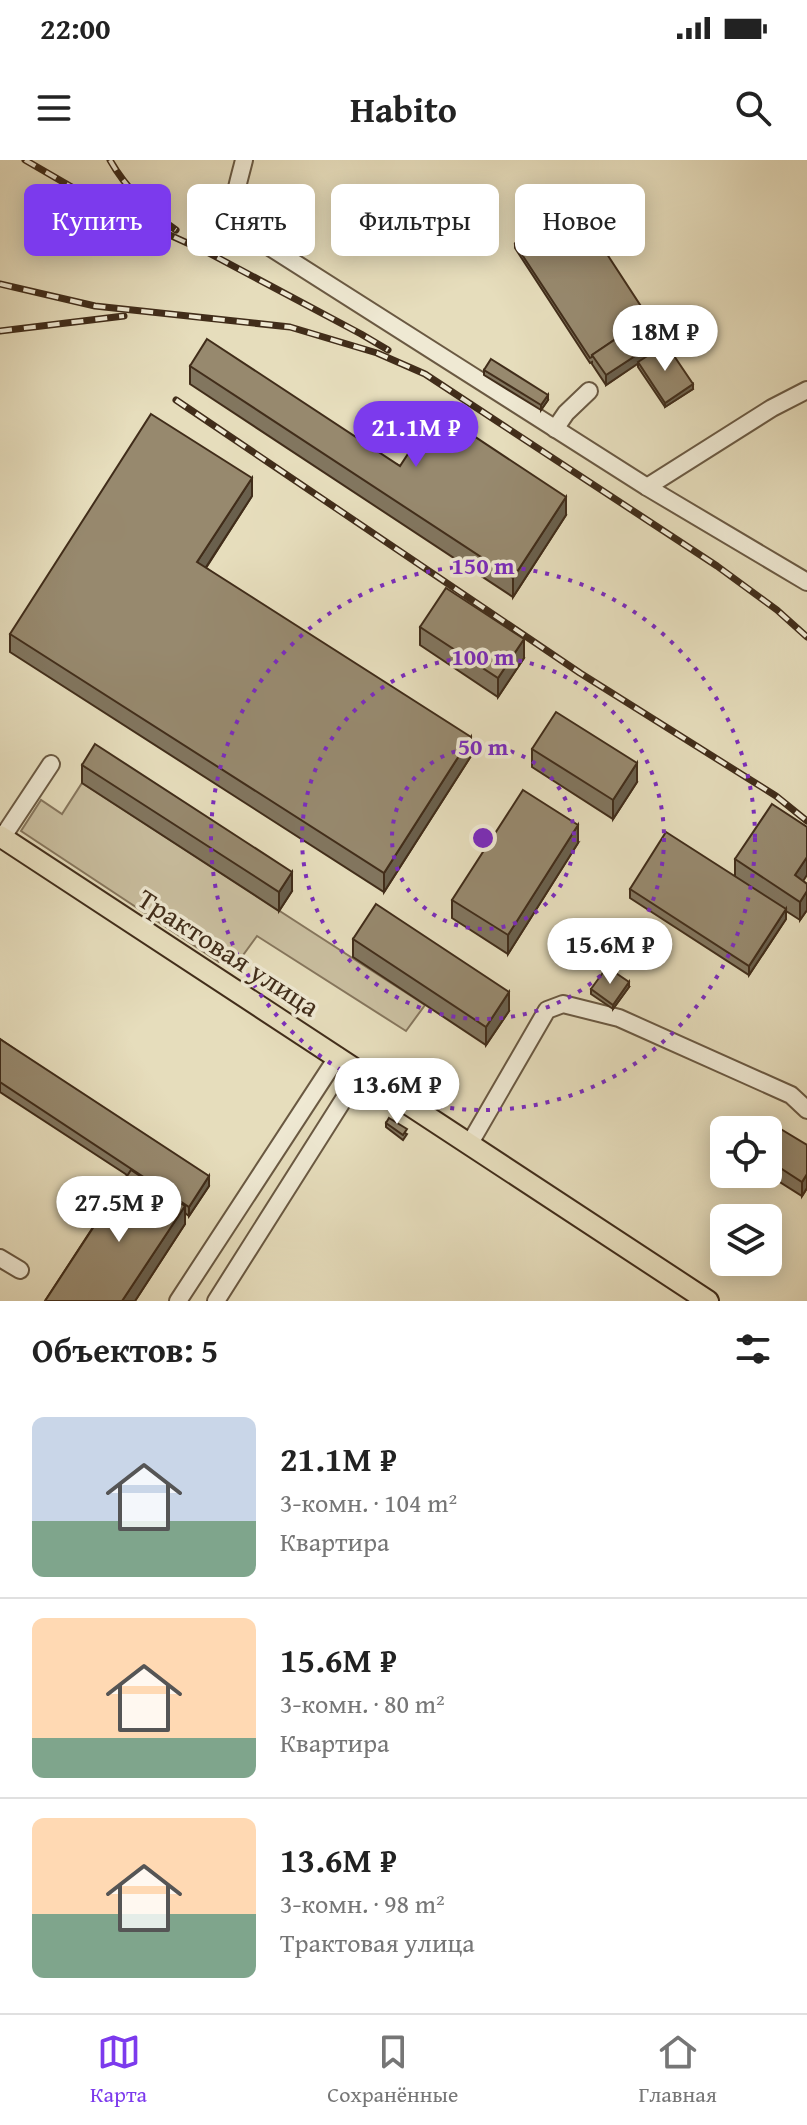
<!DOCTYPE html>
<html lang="ru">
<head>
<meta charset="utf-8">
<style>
	:root { --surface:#fff; --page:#f6f6f6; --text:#222; --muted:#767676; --line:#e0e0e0; --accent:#7c3aed }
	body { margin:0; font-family:"Gentium Book Plus",serif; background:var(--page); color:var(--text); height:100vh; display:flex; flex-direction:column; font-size:30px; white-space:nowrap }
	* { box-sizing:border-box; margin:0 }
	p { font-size:26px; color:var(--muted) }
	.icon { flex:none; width:44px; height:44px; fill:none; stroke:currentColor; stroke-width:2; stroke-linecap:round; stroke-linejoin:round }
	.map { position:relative; height:1141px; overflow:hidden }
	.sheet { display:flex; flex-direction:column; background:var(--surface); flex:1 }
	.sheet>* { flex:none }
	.guide { position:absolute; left:24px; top:24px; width:760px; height:72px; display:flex; gap:16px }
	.buttons { position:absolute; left:710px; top:956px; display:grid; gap:16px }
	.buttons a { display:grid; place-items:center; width:72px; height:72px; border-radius:12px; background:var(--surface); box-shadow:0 4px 20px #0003; font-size:40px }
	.price { position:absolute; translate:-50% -68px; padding:0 18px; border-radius:28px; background:#fff; color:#222; font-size:26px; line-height:52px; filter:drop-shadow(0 2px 4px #0008) }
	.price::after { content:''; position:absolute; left:50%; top:48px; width:24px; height:18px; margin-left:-12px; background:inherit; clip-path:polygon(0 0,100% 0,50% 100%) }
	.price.current { background:var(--accent); color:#fff }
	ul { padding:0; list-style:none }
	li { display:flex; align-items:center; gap:24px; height:200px; padding:0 32px }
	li+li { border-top:2px solid var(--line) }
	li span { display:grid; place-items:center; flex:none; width:224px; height:160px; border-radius:12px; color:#555 }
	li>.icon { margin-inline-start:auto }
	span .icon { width:96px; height:96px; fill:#fffc; stroke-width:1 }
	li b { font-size:34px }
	h2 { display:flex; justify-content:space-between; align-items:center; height:96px; padding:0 32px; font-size:34px }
	.tag { padding:0 28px; border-radius:12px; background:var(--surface); box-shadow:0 4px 20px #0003; font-size:28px; line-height:72px }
	.tag.current { background:var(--accent); color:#fff }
	.status { display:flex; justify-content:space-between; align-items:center; height:56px; padding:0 40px; background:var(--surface); direction:ltr }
	.status svg { height:22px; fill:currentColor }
	header { display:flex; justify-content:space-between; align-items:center; height:104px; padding:0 32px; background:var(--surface); font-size:36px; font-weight:700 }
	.tabs { display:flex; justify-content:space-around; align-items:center; height:112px; border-top:2px solid var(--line); background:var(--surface); font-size:22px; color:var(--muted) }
	.tabs a { display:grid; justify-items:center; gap:4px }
	.tabs .current { color:var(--accent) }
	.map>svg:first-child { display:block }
	.green { fill:#cabfa0; stroke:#86765d; stroke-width:2 }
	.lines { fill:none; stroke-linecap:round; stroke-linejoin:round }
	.minor-casing { stroke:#6a5942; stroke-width:20 }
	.major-casing { stroke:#412d1a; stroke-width:24 }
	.minor { stroke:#efe9d3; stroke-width:16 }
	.major { stroke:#e6ddbc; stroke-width:20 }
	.rail-casing { stroke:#412d1a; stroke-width:7 }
	.rail { stroke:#efe9d3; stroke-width:4; stroke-dasharray:12; stroke-linecap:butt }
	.wall { fill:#82765f; stroke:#412d1a; stroke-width:2 }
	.shaded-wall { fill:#6a604d; stroke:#412d1a; stroke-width:2 }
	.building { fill:#97896e; stroke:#412d1a; stroke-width:2 }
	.ring { fill:none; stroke:#7b2cbf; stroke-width:4; stroke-dasharray:4 8 }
	.labels { text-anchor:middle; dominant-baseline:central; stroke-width:7; stroke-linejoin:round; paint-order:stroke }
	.street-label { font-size:28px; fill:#412d1a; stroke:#efe9d3 }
	.centre { fill:#7b2cbf; stroke:#efe9d3; stroke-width:4 }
	.ring-label { font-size:24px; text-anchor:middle; font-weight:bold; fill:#7b2cbf; stroke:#efe9d3; stroke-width:7; stroke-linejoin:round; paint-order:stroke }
</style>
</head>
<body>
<div class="status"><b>22:00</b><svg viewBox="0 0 49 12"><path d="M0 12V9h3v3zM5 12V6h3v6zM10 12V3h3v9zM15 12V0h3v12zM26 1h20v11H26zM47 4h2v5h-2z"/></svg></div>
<header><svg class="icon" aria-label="menu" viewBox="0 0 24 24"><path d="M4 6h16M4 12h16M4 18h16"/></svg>Habito<svg class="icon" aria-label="search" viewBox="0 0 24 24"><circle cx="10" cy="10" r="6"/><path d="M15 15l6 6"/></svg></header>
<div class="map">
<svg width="807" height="1141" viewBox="0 0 807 1141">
	<rect width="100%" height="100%" fill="#e6ddbc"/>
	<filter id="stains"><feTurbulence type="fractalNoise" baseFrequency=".0025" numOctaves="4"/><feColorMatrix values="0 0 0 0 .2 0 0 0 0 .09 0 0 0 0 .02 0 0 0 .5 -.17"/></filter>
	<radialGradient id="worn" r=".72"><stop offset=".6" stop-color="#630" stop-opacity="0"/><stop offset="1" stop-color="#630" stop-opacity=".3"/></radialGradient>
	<!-- green -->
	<polygon class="green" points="82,623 425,845 406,871 257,776 238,802 219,802 21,671 41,640 62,654"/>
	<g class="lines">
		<!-- minor casing -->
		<g class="minor-casing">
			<g id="minor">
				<path d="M 244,0 C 232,48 226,50 265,84 L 647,327 L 807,422"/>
				<polyline points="555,269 566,253 589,231"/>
				<polyline points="647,327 772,248 807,230"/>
				<polyline points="2,678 51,604"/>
				<polyline points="470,983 547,850 563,844 619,858 791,935 807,950"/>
				<polyline points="0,1098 20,1110"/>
				<polyline points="178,1141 338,896"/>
				<polyline points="216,1141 361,912"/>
			</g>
		</g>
		<!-- major casing -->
		<g class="major-casing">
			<polyline id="major" points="0,676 708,1141"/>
		</g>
		<!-- minor -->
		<use href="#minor" class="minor"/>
		<!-- major -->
		<use href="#major" class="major"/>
		<!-- rail casing -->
		<g class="rail-casing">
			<g id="rail">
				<polyline points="25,0 101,44 205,91 361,174 388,190"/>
				<path d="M 110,0 C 125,27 151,53 176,70"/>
				<polyline points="0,124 95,146 290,167 377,193 425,214 717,406 777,450 807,477"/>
				<polyline points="0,171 124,156"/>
				<polyline points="176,240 580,513 776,636 807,661"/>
			</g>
		</g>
		<!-- rail -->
		<use href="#rail" class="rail"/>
	</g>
	<!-- wall -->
	<g class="wall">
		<polygon points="515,84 664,185 693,229 665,247 638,207 638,203 606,225 592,204 592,202 590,203 515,88"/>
		<polygon points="190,206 400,306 566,355 513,437 190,224"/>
		<polygon points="484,210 548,240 541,250 484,215"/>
		<polygon points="252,336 206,408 471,596 384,732 10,492 10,474"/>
		<polygon points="420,467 524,498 498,537 420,485"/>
		<polygon points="532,589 637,622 613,659 532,607"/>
		<polygon points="82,605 292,731 279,751 82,623"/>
		<polygon points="578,683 508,794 452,758 452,740"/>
		<polygon points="735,699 803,721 807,724 807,750 800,760 786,751 786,759 749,815 630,738 630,729 735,717"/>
		<polygon points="353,779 509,851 486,885 353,797"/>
		<polygon points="629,827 613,849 591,834 591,829"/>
		<polygon points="0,879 209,1026 189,1056 185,1053 185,1064 135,1141 45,1141 127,1015 0,932"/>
		<polygon points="393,910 408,916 404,921 393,914"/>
		<polygon points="386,963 407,974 403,980 386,967"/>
		<polygon points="768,975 807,985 807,1028 802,1036 767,1014"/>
	</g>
	<!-- shaded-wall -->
	<g class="shaded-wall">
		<polygon points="664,177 664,186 606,225 606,215"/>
		<polygon points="693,224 693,229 665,247 665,243"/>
		<polygon points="548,235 548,240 541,250 541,245"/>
		<polygon points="252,318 252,336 197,421 197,402"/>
		<polygon points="566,337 566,355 513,437 513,418"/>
		<polygon points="524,479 524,498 498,537 498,518"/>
		<polygon points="471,577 471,596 384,732 384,713"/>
		<polygon points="637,603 637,622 613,659 613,640"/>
		<polygon points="578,665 578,683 508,794 508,775"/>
		<polygon points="807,697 807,715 795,734 795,715"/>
		<polygon points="292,712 292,731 279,751 279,732"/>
		<polygon points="807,731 807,750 800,760 800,742"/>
		<polygon points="786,749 786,759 749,815 749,806"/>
		<polygon points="629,822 629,827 613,849 613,845"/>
		<polygon points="509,832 509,851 486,885 486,867"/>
		<polygon points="807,1014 807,1028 802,1036 802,1022"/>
		<polygon points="209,1016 209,1026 189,1056 189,1047"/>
		<polygon points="185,1046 185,1064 135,1141 122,1141"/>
	</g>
	<!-- building -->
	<g class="building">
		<polygon points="575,45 648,157 592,195 592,197 590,198 515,84"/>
		<polygon points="650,156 664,177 606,215 592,195"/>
		<polygon points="207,179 400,306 436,251 566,337 513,418 190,206"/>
		<polygon points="666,184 693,224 665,243 638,202"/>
		<polygon points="491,199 548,235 541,245 484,210"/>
		<polygon points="151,254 252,318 197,402 471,577 384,713 10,474"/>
		<polygon points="446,428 524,479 498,518 420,467"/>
		<polygon points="556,552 637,603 613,640 532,589"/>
		<polygon points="95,584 292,712 279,732 82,605"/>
		<polygon points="523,630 578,665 508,775 452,740"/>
		<polygon points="772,644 807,667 807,697 795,715 807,724 807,731 800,742 735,699"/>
		<polygon points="666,672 786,749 749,806 630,729"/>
		<polygon points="376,744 509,832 486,867 353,779"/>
		<polygon points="607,807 629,822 613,845 591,829"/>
		<polygon points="0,879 209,1016 189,1047 0,922"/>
		<polygon points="396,904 408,911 404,917 393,910"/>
		<polygon points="389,958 407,969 403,975 386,963"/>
		<polygon points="774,965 807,985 807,1014 802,1022 768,1000 768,975"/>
		<polygon points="131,1010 185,1046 122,1141 45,1141"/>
	</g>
	<!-- distance rings -->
	<g class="ring">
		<circle cx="483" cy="678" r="91"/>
		<circle cx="483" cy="678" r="181"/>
		<circle cx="483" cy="678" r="272"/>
	</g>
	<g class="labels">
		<!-- street labels -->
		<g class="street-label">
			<text transform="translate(229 792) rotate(33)">Трактовая улица</text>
		</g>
	</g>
	<circle cx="483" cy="678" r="12" class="centre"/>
	<g class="ring-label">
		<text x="483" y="414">150 m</text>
		<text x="483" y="505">100 m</text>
		<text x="483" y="595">50 m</text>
	</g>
	<rect width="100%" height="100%" filter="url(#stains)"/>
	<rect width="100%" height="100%" fill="url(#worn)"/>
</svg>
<div class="buttons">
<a><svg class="icon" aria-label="locate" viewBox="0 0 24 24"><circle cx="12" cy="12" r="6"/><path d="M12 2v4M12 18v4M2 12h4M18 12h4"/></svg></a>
<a><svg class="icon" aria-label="layers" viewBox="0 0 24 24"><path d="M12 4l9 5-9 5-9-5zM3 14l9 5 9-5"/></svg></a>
</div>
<b class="price" style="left:665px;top:213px">18M ₽</b>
<b class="price current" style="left:416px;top:309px">21.1M ₽</b>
<b class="price" style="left:610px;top:826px">15.6M ₽</b>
<b class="price" style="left:397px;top:966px">13.6M ₽</b>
<b class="price" style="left:119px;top:1084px">27.5M ₽</b>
<div class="guide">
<a class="tag current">Купить</a>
<a class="tag">Снять</a>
<a class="tag">Фильтры</a>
<a class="tag">Новое</a>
</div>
</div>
<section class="sheet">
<h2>Объектов: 5<svg class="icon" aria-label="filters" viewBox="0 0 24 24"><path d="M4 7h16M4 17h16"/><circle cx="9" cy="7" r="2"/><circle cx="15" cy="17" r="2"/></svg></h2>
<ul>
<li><span style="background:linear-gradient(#c9d6e8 65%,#7fa58c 0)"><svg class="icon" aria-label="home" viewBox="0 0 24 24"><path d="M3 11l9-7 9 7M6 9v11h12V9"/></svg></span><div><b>21.1M ₽</b><p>3-комн. · 104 m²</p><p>Квартира</p></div></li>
<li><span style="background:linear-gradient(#ffd9b3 75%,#7fa58c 0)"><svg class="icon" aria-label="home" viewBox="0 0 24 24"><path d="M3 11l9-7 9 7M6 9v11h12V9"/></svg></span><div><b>15.6M ₽</b><p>3-комн. · 80 m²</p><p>Квартира</p></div></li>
<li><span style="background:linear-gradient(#ffd9b3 60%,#7fa58c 0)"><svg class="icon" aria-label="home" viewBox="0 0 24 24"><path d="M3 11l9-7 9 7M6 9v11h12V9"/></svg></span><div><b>13.6M ₽</b><p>3-комн. · 98 m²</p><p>Трактовая улица</p></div></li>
</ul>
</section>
<nav class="tabs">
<a class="current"><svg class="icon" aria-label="map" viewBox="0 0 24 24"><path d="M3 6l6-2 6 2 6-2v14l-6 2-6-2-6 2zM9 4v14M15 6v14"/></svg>Карта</a>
<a><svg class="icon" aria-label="saved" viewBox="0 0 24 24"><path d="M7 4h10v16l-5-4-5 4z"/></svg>Сохранённые</a>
<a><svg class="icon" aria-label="home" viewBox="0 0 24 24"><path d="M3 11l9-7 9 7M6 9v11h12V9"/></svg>Главная</a>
</nav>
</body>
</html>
